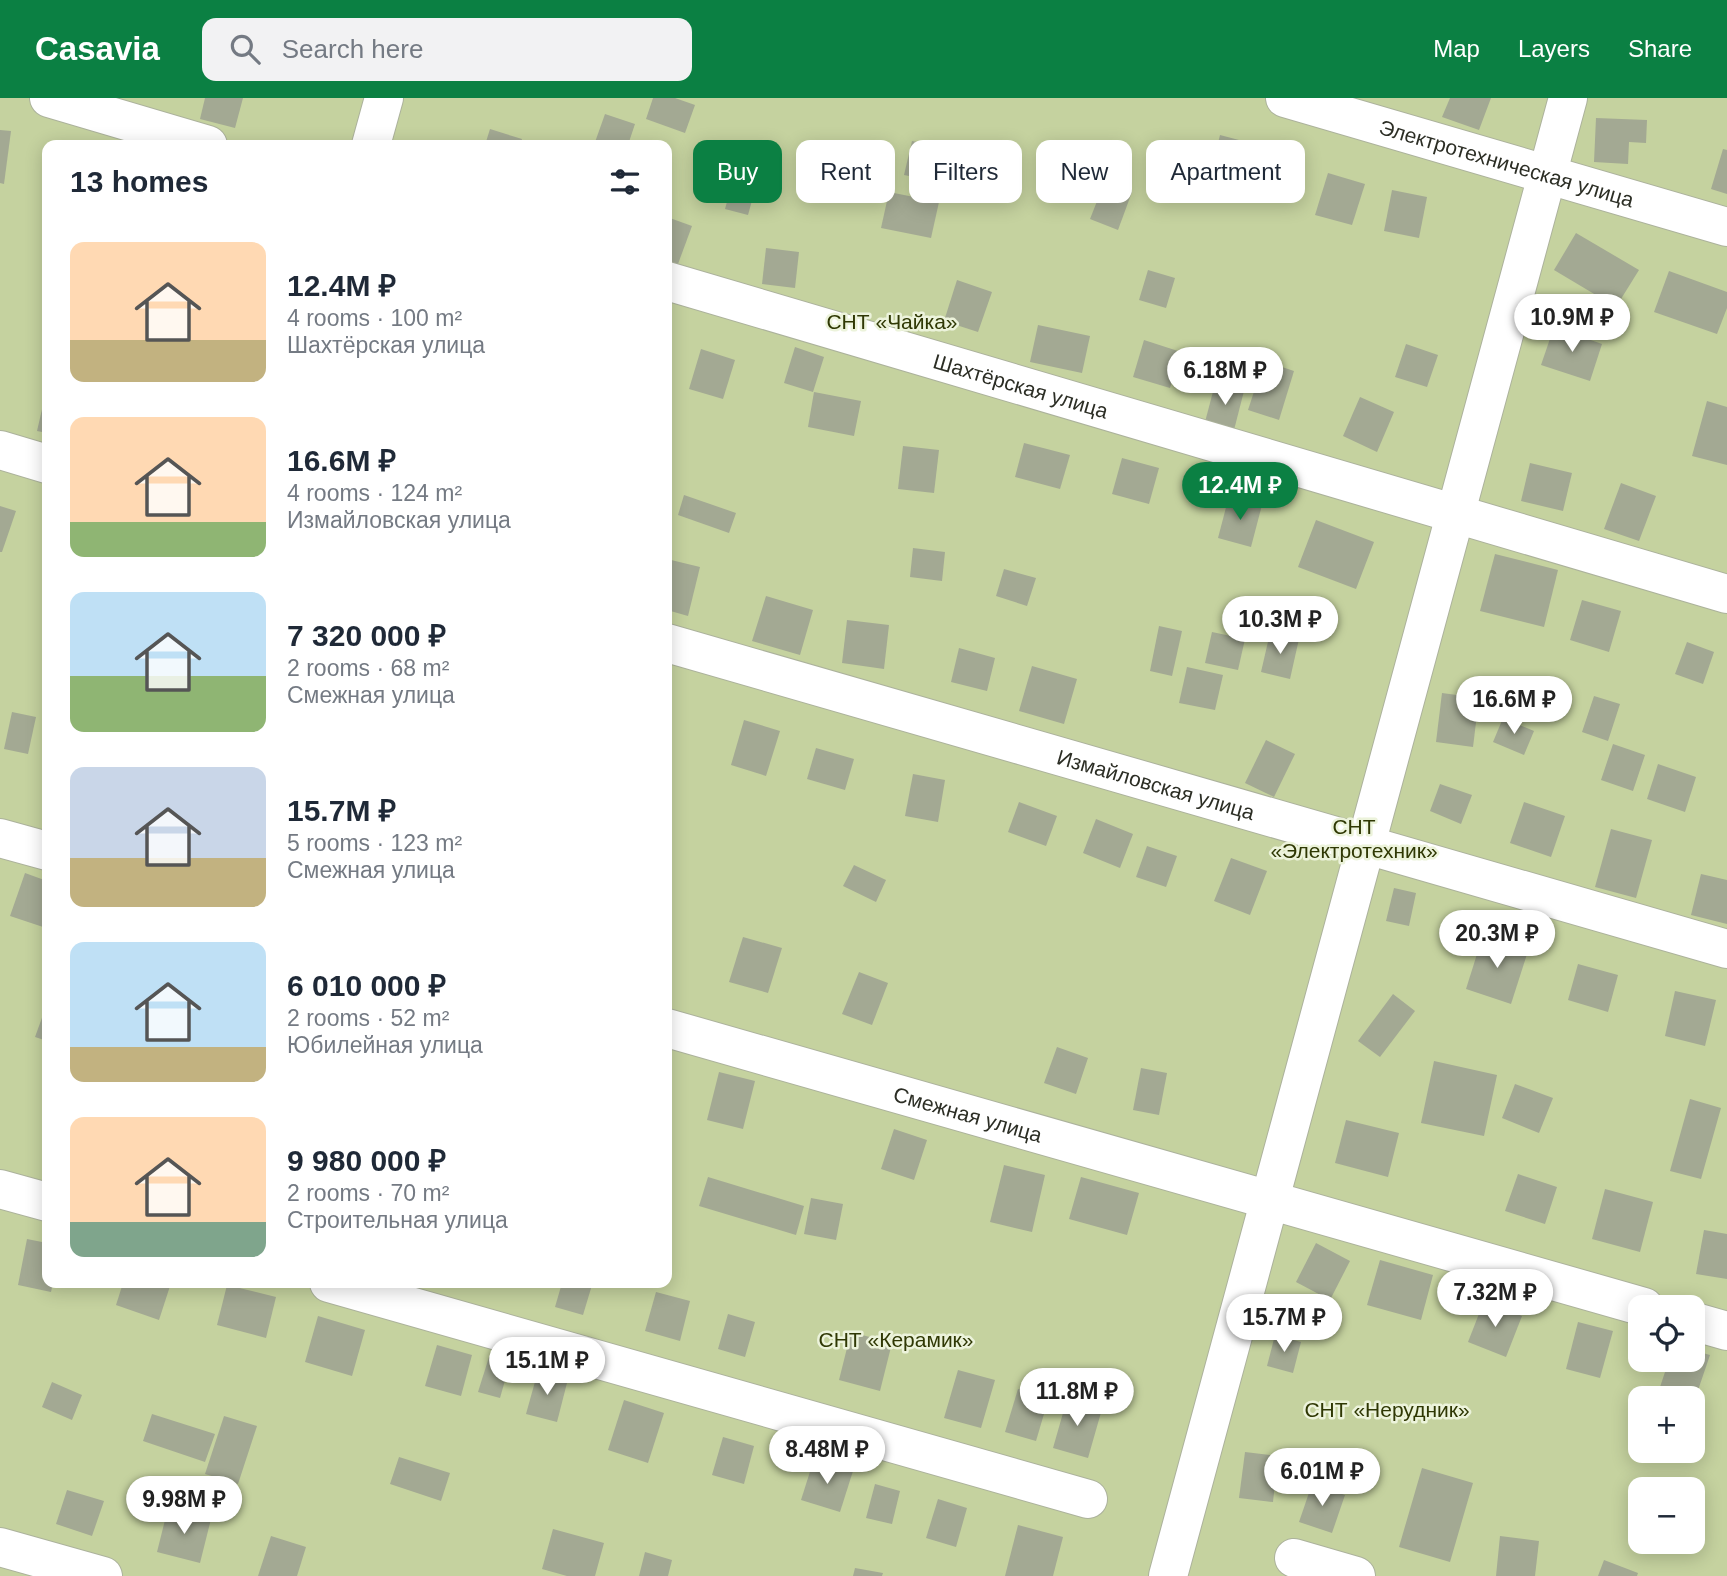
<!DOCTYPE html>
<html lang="en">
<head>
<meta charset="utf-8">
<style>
	:root { --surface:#fff; --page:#f2f2f3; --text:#1f2937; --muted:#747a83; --accent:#0b8043 }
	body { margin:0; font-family:Helvetica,sans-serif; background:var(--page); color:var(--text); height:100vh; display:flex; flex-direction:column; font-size:26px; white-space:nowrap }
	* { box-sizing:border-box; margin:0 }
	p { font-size:23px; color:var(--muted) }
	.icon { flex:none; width:38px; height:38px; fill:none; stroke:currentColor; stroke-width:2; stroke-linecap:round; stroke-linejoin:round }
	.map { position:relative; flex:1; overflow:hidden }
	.drawer { position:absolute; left:42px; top:42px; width:630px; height:1148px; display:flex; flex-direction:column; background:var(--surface); border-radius:14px; box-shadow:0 4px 18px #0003 }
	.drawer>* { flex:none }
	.banner { position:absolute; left:693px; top:42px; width:665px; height:63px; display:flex; gap:14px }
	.controls { position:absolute; left:1628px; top:1197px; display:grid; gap:14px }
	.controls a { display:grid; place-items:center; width:77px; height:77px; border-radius:14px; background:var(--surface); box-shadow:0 4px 18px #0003; font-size:35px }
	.price { position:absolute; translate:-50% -60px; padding:0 16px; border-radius:24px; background:#fff; color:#222; font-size:23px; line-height:46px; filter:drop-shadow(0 2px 4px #0008) }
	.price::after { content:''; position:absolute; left:50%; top:42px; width:21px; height:16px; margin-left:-10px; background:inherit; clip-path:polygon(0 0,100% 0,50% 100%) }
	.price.current { background:var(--accent); color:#fff }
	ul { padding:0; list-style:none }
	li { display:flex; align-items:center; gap:21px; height:175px; padding:0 28px }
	li span { display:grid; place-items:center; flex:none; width:196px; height:140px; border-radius:14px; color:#555 }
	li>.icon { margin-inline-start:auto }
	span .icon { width:84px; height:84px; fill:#fffc; stroke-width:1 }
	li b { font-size:30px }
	h2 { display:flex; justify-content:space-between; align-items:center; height:84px; padding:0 28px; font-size:30px }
	.chip { padding:0 24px; border-radius:14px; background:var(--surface); box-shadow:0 4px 18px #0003; font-size:24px; line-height:63px }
	.chip.current { background:var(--accent); color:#fff }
	header { display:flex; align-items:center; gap:42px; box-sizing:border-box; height:98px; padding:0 35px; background:var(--accent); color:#fff }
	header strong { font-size:33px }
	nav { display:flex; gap:38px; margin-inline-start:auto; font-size:24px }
	.search { width:490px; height:63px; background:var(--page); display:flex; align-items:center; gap:18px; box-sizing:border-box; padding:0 24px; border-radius:14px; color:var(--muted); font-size:26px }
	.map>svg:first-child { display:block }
	.green { fill:#c5d29f; fill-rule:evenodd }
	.building { fill:#a3a993 }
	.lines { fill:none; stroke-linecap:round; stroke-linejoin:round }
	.street-casing { stroke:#acb29c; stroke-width:40 }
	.street { stroke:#fff; stroke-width:38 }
	.labels { text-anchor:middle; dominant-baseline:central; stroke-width:5; stroke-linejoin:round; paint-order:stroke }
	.street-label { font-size:21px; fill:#2c2e25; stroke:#ecf3db }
	.park-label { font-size:21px; fill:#2f3804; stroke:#ecf3db }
</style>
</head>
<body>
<header>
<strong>Casavia</strong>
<div class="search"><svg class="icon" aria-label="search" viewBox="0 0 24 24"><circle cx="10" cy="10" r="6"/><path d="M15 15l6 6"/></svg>Search here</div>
<nav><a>Map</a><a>Layers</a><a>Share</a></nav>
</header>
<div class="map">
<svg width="1727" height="1478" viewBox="0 0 1727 1478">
	<rect width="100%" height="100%" fill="#dfe5ce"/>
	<!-- green -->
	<path class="green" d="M 0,0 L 1727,0 L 1727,1478 L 0,1478 ZM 47,47 L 667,47 L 667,1185 L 47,1185 ZM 1640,1209 L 1692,1209 L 1692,1262 L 1640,1262 ZM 1640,1300 L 1692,1300 L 1692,1353 L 1640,1353 ZM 1640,1391 L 1692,1391 L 1692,1444 L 1640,1444 Z"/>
	<!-- building -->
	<g class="building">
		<polygon points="205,0 243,0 235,30 200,21"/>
		<polygon points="653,0 675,0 695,7 685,35 646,21"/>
		<polygon points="1450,0 1491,0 1479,32 1442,19"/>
		<polygon points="605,16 635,26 628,47 594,47"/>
		<polygon points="1596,20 1647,22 1646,45 1629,44 1628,66 1594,64"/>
		<polygon points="490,31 522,41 520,47 485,47"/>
		<polygon points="0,32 11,33 4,86 0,85"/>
		<polygon points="1220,37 1258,47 1247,91 1209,81"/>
		<polygon points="912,43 952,51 944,85 904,77"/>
		<polygon points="1723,51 1727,52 1727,96 1711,91"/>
		<polygon points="959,59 998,67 991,103 952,95"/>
		<polygon points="739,60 762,66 748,117 725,111"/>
		<polygon points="1328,75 1365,86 1352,127 1315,117"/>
		<polygon points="1105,83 1132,94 1118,132 1090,121"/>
		<polygon points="1392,92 1427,99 1419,140 1384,133"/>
		<polygon points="889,94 939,104 931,140 881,130"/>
		<polygon points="667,119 692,128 678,166 667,162"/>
		<polygon points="1576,135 1639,172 1616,209 1554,172"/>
		<polygon points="766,150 799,154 795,190 762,186"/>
		<polygon points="1148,172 1175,180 1166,210 1139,202"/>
		<polygon points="1669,173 1727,194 1727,210 1717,236 1654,214"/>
		<polygon points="957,182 992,194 978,234 944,223"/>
		<polygon points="1038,227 1090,238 1082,275 1030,264"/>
		<polygon points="1554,229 1602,246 1590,283 1541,267"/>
		<polygon points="1144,242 1181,254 1170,290 1133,279"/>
		<polygon points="1406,246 1438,257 1427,289 1395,279"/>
		<polygon points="795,249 824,259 813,294 784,285"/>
		<polygon points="701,251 735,262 723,301 689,291"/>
		<polygon points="1264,263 1294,273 1279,322 1248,312"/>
		<polygon points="1215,286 1244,293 1234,332 1205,324"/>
		<polygon points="46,294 47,294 47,335 37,333"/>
		<polygon points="814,294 861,303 854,338 808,329"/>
		<polygon points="1360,299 1394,314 1377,354 1343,338"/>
		<polygon points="1707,303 1727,309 1727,367 1692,358"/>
		<polygon points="1024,345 1070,357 1060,391 1015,379"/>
		<polygon points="903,348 939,352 934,395 898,391"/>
		<polygon points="1122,360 1159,370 1149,406 1112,396"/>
		<polygon points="1530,365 1572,375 1563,413 1521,403"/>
		<polygon points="1621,385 1656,398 1639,443 1604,431"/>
		<polygon points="684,397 736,415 729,435 678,417"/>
		<polygon points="1229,398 1262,407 1251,449 1218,440"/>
		<polygon points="0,408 16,413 2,454 0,454"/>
		<polygon points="1316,422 1374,444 1356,491 1298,469"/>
		<polygon points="913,450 945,454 942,483 910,479"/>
		<polygon points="1495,456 1558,472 1544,529 1480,513"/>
		<polygon points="667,461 700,469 688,518 667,512"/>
		<polygon points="1004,471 1036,480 1027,508 996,498"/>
		<polygon points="766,498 813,512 800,557 752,543"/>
		<polygon points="1582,502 1621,513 1609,554 1570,542"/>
		<polygon points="847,522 889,527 884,571 842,565"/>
		<polygon points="1159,528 1182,533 1172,578 1150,573"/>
		<polygon points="1212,534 1245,541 1238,572 1205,565"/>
		<polygon points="1270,535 1299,541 1290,581 1261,574"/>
		<polygon points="1687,544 1714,554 1703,586 1675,576"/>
		<polygon points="959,550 995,560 987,593 951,584"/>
		<polygon points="1032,568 1077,581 1064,626 1019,613"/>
		<polygon points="1187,569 1223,577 1215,612 1179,605"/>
		<polygon points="1442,595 1479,600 1473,649 1436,644"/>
		<polygon points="1594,598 1620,606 1608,643 1582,634"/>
		<polygon points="12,614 36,619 28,656 4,651"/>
		<polygon points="1503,620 1534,633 1524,657 1493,644"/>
		<polygon points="744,622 780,633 766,678 731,667"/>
		<polygon points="1266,642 1295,656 1274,699 1245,685"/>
		<polygon points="1613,646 1645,657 1633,693 1601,682"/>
		<polygon points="816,650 854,661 845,692 807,681"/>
		<polygon points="1658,666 1696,679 1685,714 1647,701"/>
		<polygon points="913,676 945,682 938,724 905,718"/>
		<polygon points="1440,686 1472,697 1461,726 1430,713"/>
		<polygon points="1019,704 1057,718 1046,748 1008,734"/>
		<polygon points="1524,704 1565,718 1551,759 1510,745"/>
		<polygon points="1096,721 1133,736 1120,770 1083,755"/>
		<polygon points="1611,731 1652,742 1636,800 1595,789"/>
		<polygon points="1147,748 1177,758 1166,789 1136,779"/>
		<polygon points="1231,760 1267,773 1250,817 1214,803"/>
		<polygon points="854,767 886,782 876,804 843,788"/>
		<polygon points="25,775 47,783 46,830 10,818"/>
		<polygon points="1701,776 1727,782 1727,826 1691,817"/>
		<polygon points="1394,790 1416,795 1409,828 1386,823"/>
		<polygon points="1483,837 1528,853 1511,906 1466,891"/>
		<polygon points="743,839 782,850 768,895 729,884"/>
		<polygon points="1578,866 1618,877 1608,914 1568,902"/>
		<polygon points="859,874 888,885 872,927 842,916"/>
		<polygon points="1675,893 1716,902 1705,948 1665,938"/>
		<polygon points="1393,896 1415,913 1380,959 1358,943"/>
		<polygon points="43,917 47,919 47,943 35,939"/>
		<polygon points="1057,949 1088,960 1076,996 1044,985"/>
		<polygon points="1434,963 1497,977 1484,1038 1421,1025"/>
		<polygon points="1141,970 1167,975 1159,1017 1133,1012"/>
		<polygon points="719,974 755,983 743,1031 707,1022"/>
		<polygon points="1515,986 1553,1000 1539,1035 1502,1020"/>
		<polygon points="1690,1001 1721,1010 1701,1081 1670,1073"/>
		<polygon points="1346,1022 1399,1035 1388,1079 1335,1065"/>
		<polygon points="894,1031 927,1042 914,1082 881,1071"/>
		<polygon points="1004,1067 1045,1077 1032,1134 990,1124"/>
		<polygon points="1518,1076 1557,1089 1545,1126 1505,1113"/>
		<polygon points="708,1079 804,1108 796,1137 699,1108"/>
		<polygon points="1081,1079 1139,1095 1127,1137 1069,1121"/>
		<polygon points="1605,1091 1653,1104 1640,1154 1592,1141"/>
		<polygon points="811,1100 843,1106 836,1142 804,1136"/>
		<polygon points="1704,1132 1727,1136 1727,1181 1696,1176"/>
		<polygon points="27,1141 47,1145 47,1185 53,1185 51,1194 18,1187"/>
		<polygon points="1316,1145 1350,1163 1330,1202 1296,1184"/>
		<polygon points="1380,1162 1433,1177 1421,1222 1367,1207"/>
		<polygon points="123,1185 171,1185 159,1222 116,1207"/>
		<polygon points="562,1185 592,1187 583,1217 555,1209"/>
		<polygon points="227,1187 276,1199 266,1240 217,1227"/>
		<polygon points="656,1194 690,1203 680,1243 645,1233"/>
		<polygon points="1484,1203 1522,1218 1506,1259 1468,1244"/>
		<polygon points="728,1216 755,1224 745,1259 718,1251"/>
		<polygon points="318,1218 365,1232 352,1278 305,1264"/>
		<polygon points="1578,1224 1613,1233 1600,1280 1566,1271"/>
		<polygon points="851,1234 892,1245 880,1293 839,1282"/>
		<polygon points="1275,1237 1301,1244 1293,1275 1267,1268"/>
		<polygon points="437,1247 472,1257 461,1298 425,1288"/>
		<polygon points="1692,1252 1710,1257 1694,1304 1692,1300 1684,1300 1659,1292 1669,1262 1692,1262"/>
		<polygon points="489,1259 510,1265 500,1300 478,1294"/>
		<polygon points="958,1272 995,1282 981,1330 944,1320"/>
		<polygon points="538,1273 568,1281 557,1324 526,1316"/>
		<polygon points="52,1284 82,1297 72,1322 42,1309"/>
		<polygon points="1018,1291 1049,1299 1036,1343 1005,1334"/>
		<polygon points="1067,1301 1102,1311 1088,1360 1053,1350"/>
		<polygon points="624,1302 664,1315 648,1365 608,1352"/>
		<polygon points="152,1316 215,1336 205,1364 143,1343"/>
		<polygon points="224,1318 257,1328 238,1386 205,1376"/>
		<polygon points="723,1339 754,1348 744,1386 712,1377"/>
		<polygon points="1245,1354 1278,1358 1273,1404 1239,1400"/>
		<polygon points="399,1359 450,1375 441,1403 390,1386"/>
		<polygon points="814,1361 853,1373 840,1414 801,1402"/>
		<polygon points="1422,1370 1473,1385 1450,1464 1399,1449"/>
		<polygon points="875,1386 900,1393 892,1426 866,1420"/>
		<polygon points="1312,1386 1345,1397 1332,1435 1299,1424"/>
		<polygon points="67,1392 104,1403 92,1438 56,1426"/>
		<polygon points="938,1401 967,1410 956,1449 926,1440"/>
		<polygon points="168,1410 211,1421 200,1465 157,1454"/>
		<polygon points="1018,1427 1063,1439 1053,1478 1005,1478"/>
		<polygon points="553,1431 604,1445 595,1478 567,1478 542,1471"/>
		<polygon points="271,1438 306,1449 297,1478 258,1478"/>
		<polygon points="1500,1438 1539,1443 1535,1478 1496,1478"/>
		<polygon points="645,1454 672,1462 668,1478 639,1478"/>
		<polygon points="1604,1462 1638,1475 1637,1478 1598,1478"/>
		<polygon points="855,1470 883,1475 882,1478 853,1478"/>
	</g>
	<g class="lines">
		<!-- street casing -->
		<g class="street-casing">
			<g id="street">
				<polyline points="49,0 208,47"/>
				<path id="s1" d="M 1285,0 L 1727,129"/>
				<polyline points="371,47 384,0"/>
				<path id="s2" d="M 667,183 L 1727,496"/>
				<polyline points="0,352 47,366"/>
				<path id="s3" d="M 667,545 L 1727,851"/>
				<polyline points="0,740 47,753"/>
				<path id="s4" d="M 667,930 L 1644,1209"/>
				<polyline points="0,1091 47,1104"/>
				<polyline points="329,1185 1088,1401"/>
				<polyline points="1692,1223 1727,1233"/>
				<polyline points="0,1449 103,1478"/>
				<polyline points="1294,1460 1356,1478"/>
				<polyline points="1168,1478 1568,0"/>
			</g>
		</g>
		<!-- street -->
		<use href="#street" class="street"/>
	</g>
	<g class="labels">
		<!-- street labels -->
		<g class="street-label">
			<text stroke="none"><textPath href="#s1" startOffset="231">Электротехническая улица</textPath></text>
			<text stroke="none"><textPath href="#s2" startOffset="369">Шахтёрская улица</textPath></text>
			<text stroke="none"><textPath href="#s3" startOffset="509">Измайловская улица</textPath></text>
			<text stroke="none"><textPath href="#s4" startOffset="313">Смежная улица</textPath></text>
		</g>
		<!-- park labels -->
		<g class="park-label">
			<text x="892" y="223">СНТ «Чайка»</text>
			<text x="1354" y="728">СНТ<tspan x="1354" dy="24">«Электротехник»</tspan></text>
			<text x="896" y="1241">СНТ «Керамик»</text>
			<text x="1387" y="1311">СНТ «Нерудник»</text>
		</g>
	</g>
</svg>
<div class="controls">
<a><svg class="icon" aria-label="locate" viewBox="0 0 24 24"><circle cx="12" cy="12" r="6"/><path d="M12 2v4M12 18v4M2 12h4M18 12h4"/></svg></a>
<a>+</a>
<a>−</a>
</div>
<b class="price" style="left:1572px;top:256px">10.9M ₽</b>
<b class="price" style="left:1225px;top:309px">6.18M ₽</b>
<b class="price current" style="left:1240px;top:424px">12.4M ₽</b>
<b class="price" style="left:1280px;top:558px">10.3M ₽</b>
<b class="price" style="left:1514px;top:638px">16.6M ₽</b>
<b class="price" style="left:1497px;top:872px">20.3M ₽</b>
<b class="price" style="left:1495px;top:1231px">7.32M ₽</b>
<b class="price" style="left:1284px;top:1256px">15.7M ₽</b>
<b class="price" style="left:547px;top:1299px">15.1M ₽</b>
<b class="price" style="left:1077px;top:1330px">11.8M ₽</b>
<b class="price" style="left:827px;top:1388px">8.48M ₽</b>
<b class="price" style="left:1322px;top:1410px">6.01M ₽</b>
<b class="price" style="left:184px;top:1438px">9.98M ₽</b>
<div class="banner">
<a class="chip current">Buy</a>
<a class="chip">Rent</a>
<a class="chip">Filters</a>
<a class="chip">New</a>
<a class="chip">Apartment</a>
</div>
<section class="drawer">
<h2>13 homes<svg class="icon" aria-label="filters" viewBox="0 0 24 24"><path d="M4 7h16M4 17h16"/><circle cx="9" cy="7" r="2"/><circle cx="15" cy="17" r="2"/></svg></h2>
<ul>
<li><span style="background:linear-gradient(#ffd9b3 70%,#c2b280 0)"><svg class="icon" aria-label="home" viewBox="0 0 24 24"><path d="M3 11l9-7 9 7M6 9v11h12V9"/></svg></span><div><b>12.4M ₽</b><p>4 rooms · 100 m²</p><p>Шахтёрская улица</p></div></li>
<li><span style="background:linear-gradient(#ffd9b3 75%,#8fb573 0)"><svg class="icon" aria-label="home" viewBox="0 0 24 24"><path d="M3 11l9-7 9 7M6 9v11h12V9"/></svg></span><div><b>16.6M ₽</b><p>4 rooms · 124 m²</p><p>Измайловская улица</p></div></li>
<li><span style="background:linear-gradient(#bfe0f5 60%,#8fb573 0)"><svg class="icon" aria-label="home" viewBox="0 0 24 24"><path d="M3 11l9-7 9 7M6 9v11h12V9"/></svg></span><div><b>7 320 000 ₽</b><p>2 rooms · 68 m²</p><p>Смежная улица</p></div></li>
<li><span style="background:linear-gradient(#c9d6e8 65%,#c2b280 0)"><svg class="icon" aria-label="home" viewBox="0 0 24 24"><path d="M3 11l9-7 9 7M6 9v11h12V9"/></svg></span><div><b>15.7M ₽</b><p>5 rooms · 123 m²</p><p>Смежная улица</p></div></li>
<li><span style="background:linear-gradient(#bfe0f5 75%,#c2b280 0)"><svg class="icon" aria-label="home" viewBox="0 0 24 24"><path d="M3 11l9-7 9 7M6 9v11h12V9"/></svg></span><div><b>6 010 000 ₽</b><p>2 rooms · 52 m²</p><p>Юбилейная улица</p></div></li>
<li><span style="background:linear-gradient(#ffd9b3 75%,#7fa58c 0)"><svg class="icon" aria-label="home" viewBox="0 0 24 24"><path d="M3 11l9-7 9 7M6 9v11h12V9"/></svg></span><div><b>9 980 000 ₽</b><p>2 rooms · 70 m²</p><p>Строительная улица</p></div></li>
</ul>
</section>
</div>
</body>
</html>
